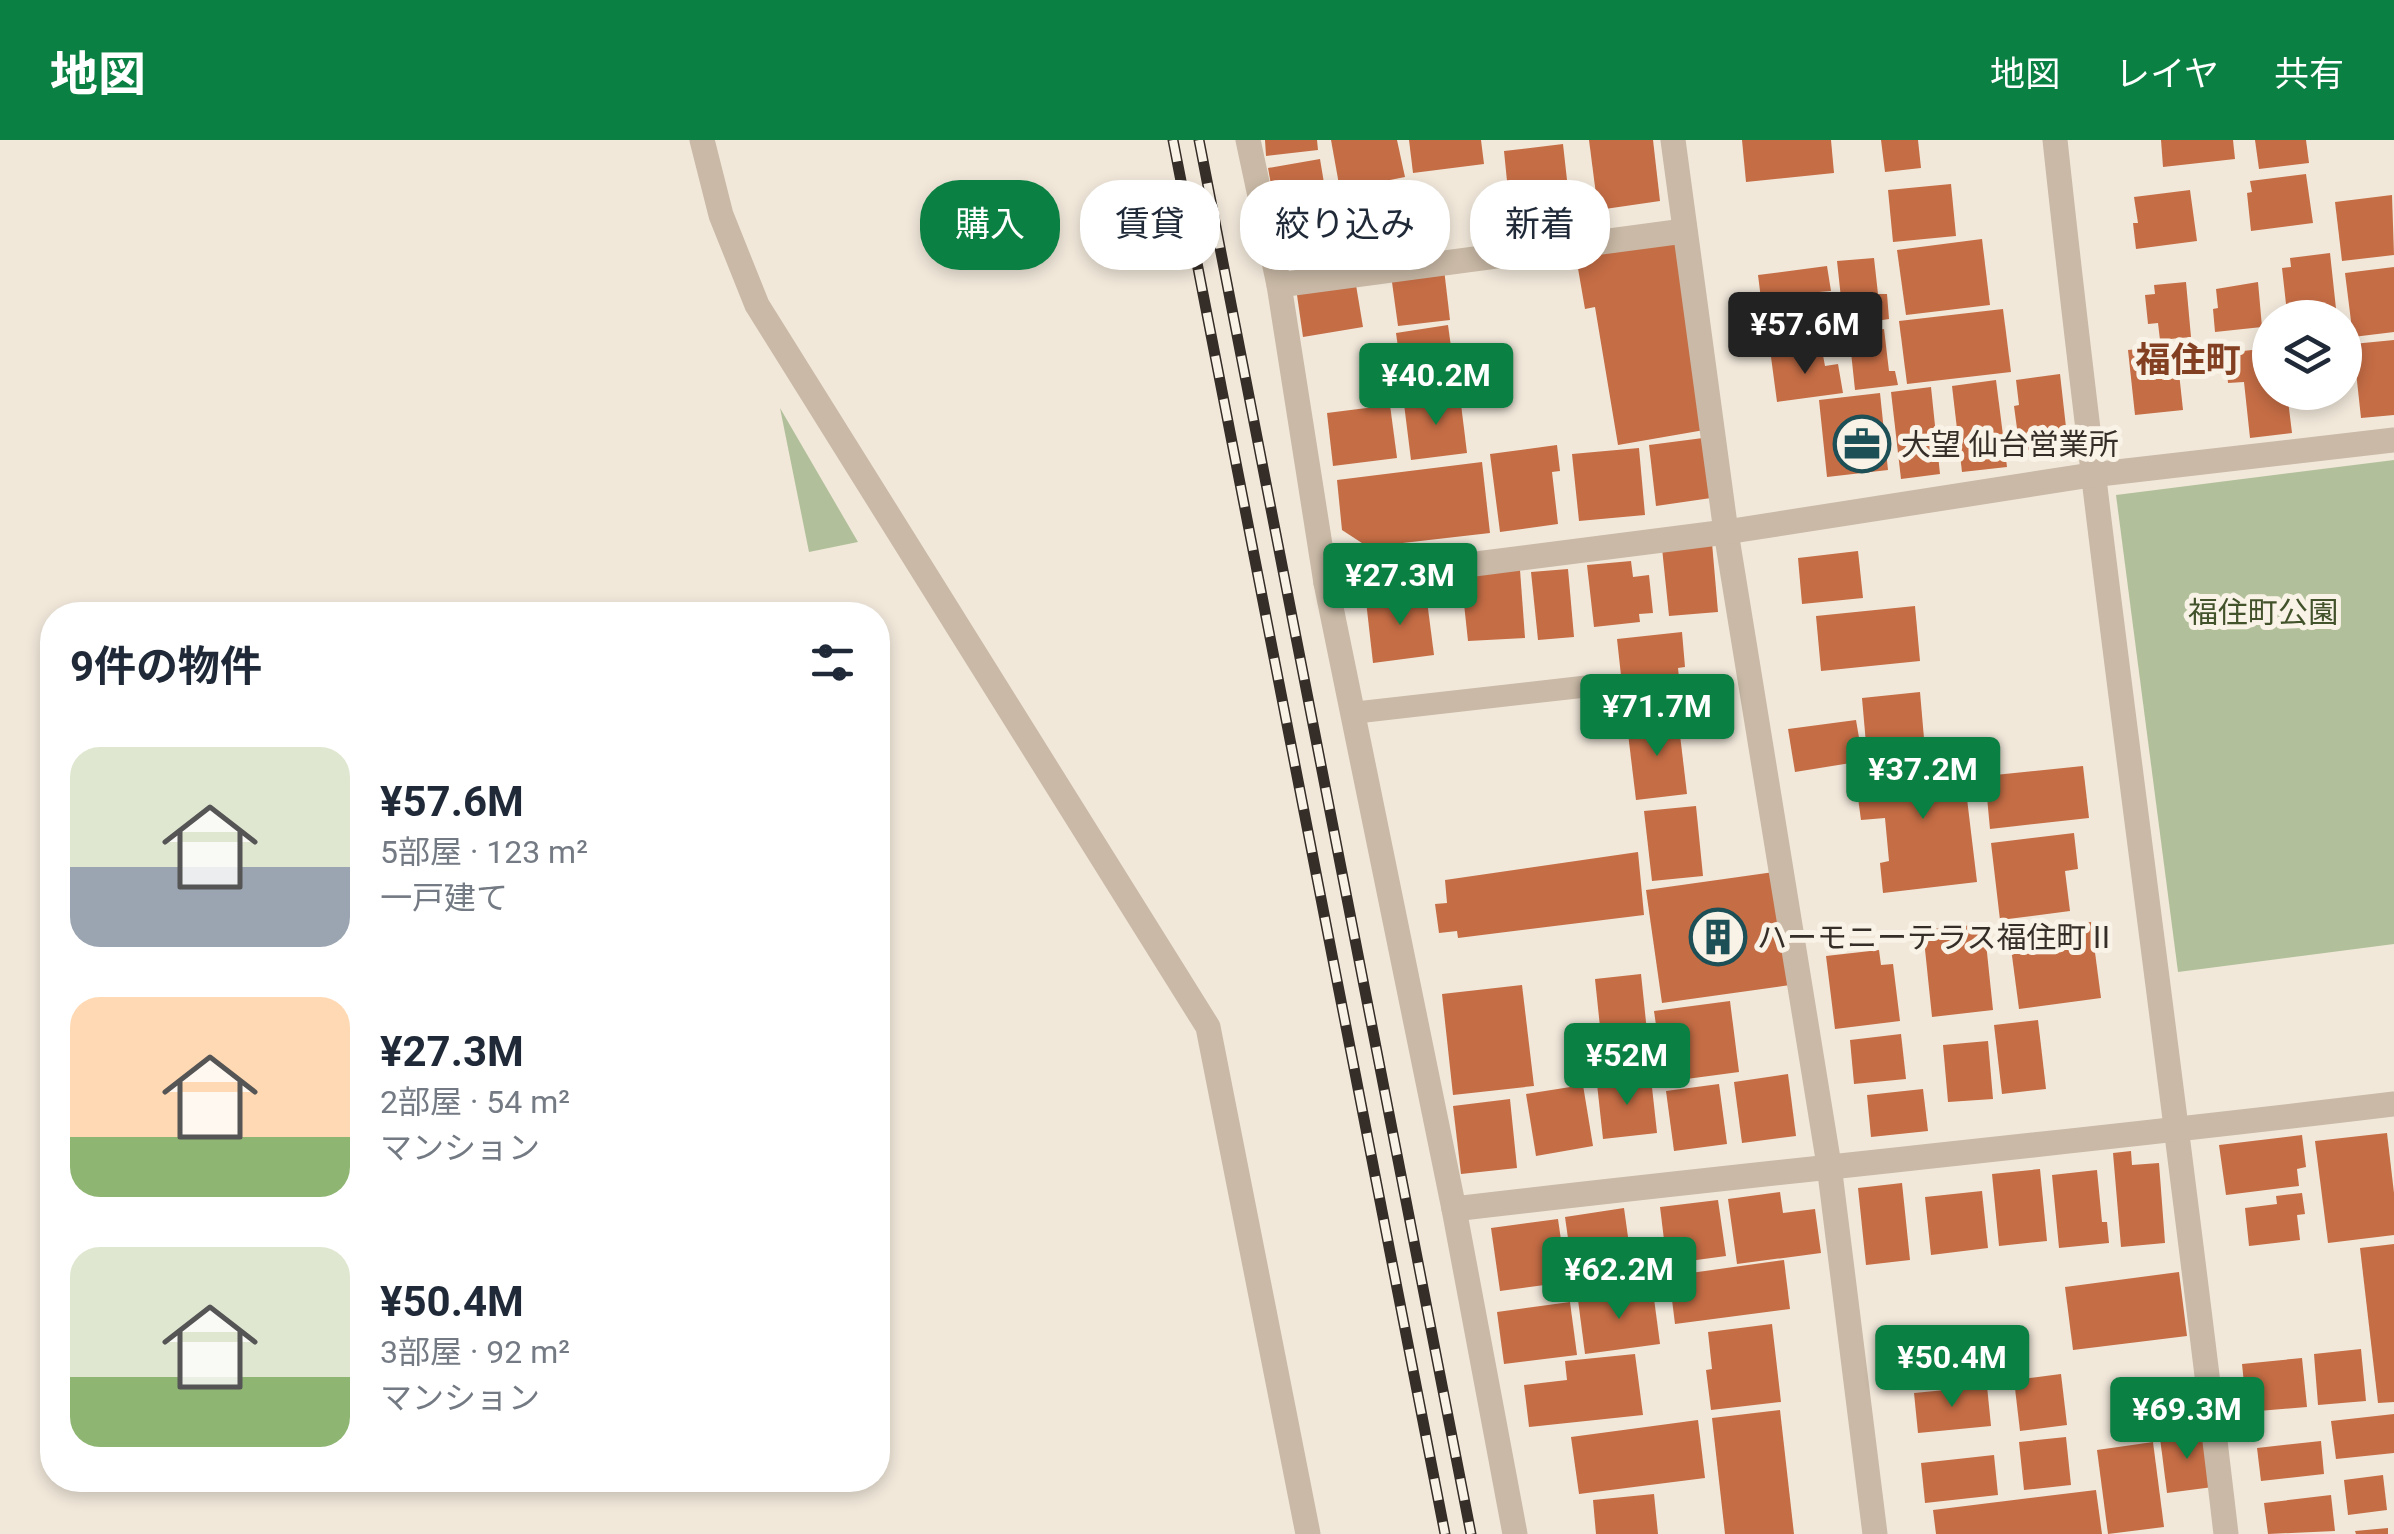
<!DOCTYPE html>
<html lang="ja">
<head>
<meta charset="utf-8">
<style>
	:root { --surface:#fff; --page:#f6f6f7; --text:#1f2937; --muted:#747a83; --accent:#0b8043 }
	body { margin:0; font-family:Roboto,"Noto Sans JP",sans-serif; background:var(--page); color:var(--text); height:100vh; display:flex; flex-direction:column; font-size:38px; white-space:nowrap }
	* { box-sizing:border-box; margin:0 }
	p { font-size:32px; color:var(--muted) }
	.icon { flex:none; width:55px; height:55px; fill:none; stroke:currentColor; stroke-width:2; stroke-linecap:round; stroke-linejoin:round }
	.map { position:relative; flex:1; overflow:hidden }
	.drawer { position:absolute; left:40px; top:462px; width:850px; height:890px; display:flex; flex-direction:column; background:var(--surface); border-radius:40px; box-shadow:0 5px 15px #0003 }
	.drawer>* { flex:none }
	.top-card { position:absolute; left:920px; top:40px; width:950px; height:90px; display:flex; gap:20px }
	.controls { position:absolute; left:2252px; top:160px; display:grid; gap:20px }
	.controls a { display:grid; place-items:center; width:110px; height:110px; border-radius:50%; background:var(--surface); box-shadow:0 5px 15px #0003; font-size:50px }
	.price { position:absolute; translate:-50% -85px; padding:0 22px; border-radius:10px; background:var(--accent); color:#fff; font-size:32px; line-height:65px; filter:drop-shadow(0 2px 5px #0008) }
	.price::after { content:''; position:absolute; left:50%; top:60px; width:30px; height:22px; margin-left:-15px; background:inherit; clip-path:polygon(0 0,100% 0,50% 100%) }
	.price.current { background:#222; color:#fff }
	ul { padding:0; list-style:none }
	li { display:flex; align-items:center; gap:30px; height:250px; padding:0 30px }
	li span { display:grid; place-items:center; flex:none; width:280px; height:200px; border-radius:30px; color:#555 }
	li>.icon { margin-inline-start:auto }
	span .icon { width:120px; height:120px; fill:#fffc; stroke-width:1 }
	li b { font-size:42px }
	h2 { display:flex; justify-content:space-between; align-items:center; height:120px; padding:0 30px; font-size:42px }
	.chip { padding:0 35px; border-radius:40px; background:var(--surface); box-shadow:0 5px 15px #0003; font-size:35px; line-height:90px }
	.chip.current { background:var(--accent); color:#fff }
	header { display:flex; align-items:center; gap:60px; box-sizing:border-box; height:140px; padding:0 50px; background:var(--accent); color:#fff }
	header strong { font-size:48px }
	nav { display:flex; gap:55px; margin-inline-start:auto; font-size:35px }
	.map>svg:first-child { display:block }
	.green { fill:#b1c09a }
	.building { fill:#c56d45 }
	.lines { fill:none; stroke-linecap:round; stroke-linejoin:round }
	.service { stroke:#c9b9a6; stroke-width:22 }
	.minor { stroke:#c9b9a6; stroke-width:25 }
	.rail-casing { stroke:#352d27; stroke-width:11 }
	.rail { stroke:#f9f2e6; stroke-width:8; stroke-dasharray:22; stroke-linecap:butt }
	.labels { text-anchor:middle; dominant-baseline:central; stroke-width:10; stroke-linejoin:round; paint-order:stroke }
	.poi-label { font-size:30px; fill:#352d27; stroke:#f9f2e6; text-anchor:start }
	.park-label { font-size:30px; fill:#42532b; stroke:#f9f2e6 }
	.quarter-label { font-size:35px; font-weight:bold; fill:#833f21; stroke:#f9f2e6 }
</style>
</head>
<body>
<header>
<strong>地図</strong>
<nav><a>地図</a><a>レイヤ</a><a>共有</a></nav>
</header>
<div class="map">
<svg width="2394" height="1394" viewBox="0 0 2394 1394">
	<rect width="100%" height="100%" fill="#f1e8da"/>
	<!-- green -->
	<g class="green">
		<polygon points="780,268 858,402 809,412"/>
		<polygon points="2394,320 2394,804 2178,832 2116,355"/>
	</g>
	<!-- building -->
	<g class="building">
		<polygon points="1265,0 1317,0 1318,10 1266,16"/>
		<polygon points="1331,0 1397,0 1405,37 1340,50"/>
		<polygon points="1409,0 1481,0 1484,24 1413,33"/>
		<polygon points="1589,0 1653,0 1660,61 1598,70"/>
		<polygon points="1742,0 1831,0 1834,33 1746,42"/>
		<polygon points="1881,0 1918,0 1921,28 1885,32"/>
		<polygon points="2161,0 2233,0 2235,19 2163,27"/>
		<polygon points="2255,0 2306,0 2309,23 2259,29"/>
		<polygon points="1563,4 1568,49 1556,50 1558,66 1510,71 1504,11"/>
		<polygon points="1320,19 1333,97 1282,106 1268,28"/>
		<polygon points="2306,34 2313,83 2251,91 2247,53 2252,52 2250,41"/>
		<polygon points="1951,44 1956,96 1893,102 1888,50"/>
		<polygon points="2190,50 2197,101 2136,109 2133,83 2138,83 2134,57"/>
		<polygon points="2392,55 2394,115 2342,121 2335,62"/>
		<polygon points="1678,93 1710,289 1618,305 1595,167 1585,169 1575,111"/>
		<polygon points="1982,99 1990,165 1906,175 1897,110"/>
		<polygon points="2330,113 2337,178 2297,178 2296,163 2286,164 2282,128 2291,127 2290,118"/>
		<polygon points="1874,118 1878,154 1887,154 1889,179 1844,186 1837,121"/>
		<polygon points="1827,126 1831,151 1819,152 1823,175 1764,183 1758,135"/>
		<polygon points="2394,127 2394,192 2353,197 2345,133"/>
		<polygon points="1444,129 1450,180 1398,186 1391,135"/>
		<polygon points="1355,139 1363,187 1303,197 1296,148"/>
		<polygon points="2186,142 2191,197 2160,200 2158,183 2148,184 2145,155 2155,154 2154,145"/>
		<polygon points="2258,142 2262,187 2215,192 2213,169 2218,168 2216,149"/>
		<polygon points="2003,169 2011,232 1907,244 1899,181"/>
		<polygon points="1448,185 1456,243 1404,250 1396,193"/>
		<polygon points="1884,189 1889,231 1895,231 1898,245 1855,250 1849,193"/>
		<polygon points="2394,200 2394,275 2361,278 2353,204"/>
		<polygon points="2176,205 2183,270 2135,275 2128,210"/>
		<polygon points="2270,208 2270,252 2287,252 2292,293 2250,298 2244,242 2228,243 2225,213"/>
		<polygon points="1822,210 1825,226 1838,224 1843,253 1777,262 1771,217"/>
		<polygon points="2060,234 2068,305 2020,311 2014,266 2019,265 2016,240"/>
		<polygon points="1996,240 2007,327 1962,332 1952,246"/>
		<polygon points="1931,247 1940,334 1901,339 1891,252"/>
		<polygon points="1880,253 1888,330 1827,337 1819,260"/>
		<polygon points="1460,256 1467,313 1411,320 1404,264"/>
		<polygon points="1390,265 1397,318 1333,326 1327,273"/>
		<polygon points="1703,298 1711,358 1656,366 1649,305"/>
		<polygon points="1557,305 1560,331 1552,332 1558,384 1500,392 1490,314"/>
		<polygon points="1639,308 1645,375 1579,381 1572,314"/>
		<polygon points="1482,322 1490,393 1368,407 1342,390 1337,340"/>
		<polygon points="1712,403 1718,472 1669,476 1662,408"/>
		<polygon points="1858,411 1863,458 1802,464 1798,418"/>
		<polygon points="1631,421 1633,437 1649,435 1653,473 1639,474 1640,482 1594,487 1587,425"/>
		<polygon points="1568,429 1574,497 1538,500 1531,432"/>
		<polygon points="1520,430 1525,498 1468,501 1461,436"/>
		<polygon points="1426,453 1434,515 1373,523 1366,461"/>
		<polygon points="1915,466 1920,521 1821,531 1816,476"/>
		<polygon points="1682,492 1685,527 1678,528 1682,566 1625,572 1617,499"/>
		<polygon points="1920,552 1925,610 1867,615 1862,558"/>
		<polygon points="1678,578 1687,654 1636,660 1627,585"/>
		<polygon points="1856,580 1863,621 1795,632 1788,589"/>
		<polygon points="1963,616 1963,621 1973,620 1976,641 1965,642 1977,742 1883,753 1880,723 1889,721 1885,678 1861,680 1858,658 1870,656 1867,627"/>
		<polygon points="2083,626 2089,678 1990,689 1985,636"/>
		<polygon points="1696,666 1703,736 1652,741 1644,671"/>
		<polygon points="2074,693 2078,729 2065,731 2070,771 2000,780 1991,703"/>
		<polygon points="1638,712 1644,775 1458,798 1457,791 1439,793 1435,764 1447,763 1445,740"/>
		<polygon points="1774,732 1790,845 1662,863 1646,750"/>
		<polygon points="2091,782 2101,858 2019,869 2009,793"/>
		<polygon points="1984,784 1993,870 1932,877 1923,790"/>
		<polygon points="1879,810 1881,825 1893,824 1900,881 1835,889 1826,816"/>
		<polygon points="1641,834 1651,930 1605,935 1595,839"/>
		<polygon points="1522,845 1534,946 1453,955 1442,854"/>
		<polygon points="1730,861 1739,932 1664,942 1654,871"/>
		<polygon points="2038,880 2046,949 2002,954 1994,885"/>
		<polygon points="1901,894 1906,939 1854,944 1850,900"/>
		<polygon points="1988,901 1993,959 1948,962 1943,905"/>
		<polygon points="1788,934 1796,996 1742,1003 1734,942"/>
		<polygon points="1651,938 1657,993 1603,999 1597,944"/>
		<polygon points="1719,944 1727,1004 1674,1011 1666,951"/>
		<polygon points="1583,945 1593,1006 1536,1016 1526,954"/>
		<polygon points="1923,949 1928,991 1871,997 1867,955"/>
		<polygon points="1510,959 1517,1028 1461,1034 1453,966"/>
		<polygon points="2387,993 2394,1053 2394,1095 2328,1103 2315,1001"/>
		<polygon points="2302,995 2306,1027 2297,1029 2299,1046 2226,1055 2219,1005"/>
		<polygon points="2131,1011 2132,1025 2159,1023 2165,1103 2121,1107 2113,1013"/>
		<polygon points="2040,1029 2047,1101 1999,1106 1992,1034"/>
		<polygon points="2097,1030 2102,1082 2107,1082 2109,1103 2059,1108 2052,1035"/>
		<polygon points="1902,1043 1910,1120 1866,1125 1858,1048"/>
		<polygon points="1982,1051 1988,1108 1931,1115 1925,1057"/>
		<polygon points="1780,1052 1783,1073 1815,1069 1821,1113 1737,1124 1728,1059"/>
		<polygon points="2302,1053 2305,1074 2297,1075 2300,1100 2249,1106 2245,1068 2277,1064 2276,1056"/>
		<polygon points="1718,1060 1726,1116 1667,1124 1660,1067"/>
		<polygon points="1624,1068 1633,1133 1574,1141 1565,1077"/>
		<polygon points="1558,1079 1567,1142 1500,1151 1491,1088"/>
		<polygon points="2394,1104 2394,1262 2378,1263 2360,1108"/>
		<polygon points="1784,1120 1790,1169 1675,1184 1669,1136"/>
		<polygon points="2179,1132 2187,1196 2073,1210 2065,1147"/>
		<polygon points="1653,1151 1660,1204 1585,1214 1578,1160"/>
		<polygon points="1570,1162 1577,1215 1504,1224 1497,1172"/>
		<polygon points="1772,1184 1781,1262 1711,1270 1706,1230 1712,1229 1708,1192"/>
		<polygon points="2361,1209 2366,1261 2318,1265 2314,1214"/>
		<polygon points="1635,1214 1643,1275 1529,1287 1524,1245 1567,1240 1565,1221"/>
		<polygon points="2302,1218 2307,1267 2247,1272 2242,1224"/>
		<polygon points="2061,1234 2067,1285 2020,1291 2014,1240"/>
		<polygon points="1987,1246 1991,1286 1918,1293 1914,1253"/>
		<polygon points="1780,1270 1794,1394 1725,1394 1712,1278"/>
		<polygon points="2394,1274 2394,1313 2336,1319 2331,1281"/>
		<polygon points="1698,1280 1705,1338 1579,1354 1571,1297"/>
		<polygon points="2206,1292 2213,1347 2167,1353 2160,1298"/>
		<polygon points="2066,1297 2071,1345 2024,1350 2019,1302"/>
		<polygon points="2321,1301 2324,1334 2261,1341 2257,1308"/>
		<polygon points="2153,1302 2164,1387 2108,1394 2097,1310"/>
		<polygon points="1994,1315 1998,1355 1925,1363 1921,1323"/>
		<polygon points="2383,1335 2387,1370 2348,1375 2344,1340"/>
		<polygon points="2096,1350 2102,1394 1936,1394 1933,1370"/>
		<polygon points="1654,1354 1658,1394 1596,1394 1593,1360"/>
		<polygon points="2331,1355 2335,1391 2268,1394 2264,1363"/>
		<polygon points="2388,1388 2388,1394 2356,1394 2355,1391"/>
	</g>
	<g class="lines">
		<!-- service -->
		<polyline class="service" points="1352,573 1599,545"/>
		<!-- minor -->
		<g class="minor">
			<polyline points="702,0 721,75 757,165 1208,887 1308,1394"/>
			<polyline points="1248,0 1279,145 1326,443 1454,1069 1515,1394"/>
			<polyline points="1673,0 1726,392 1829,1025 1875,1394"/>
			<path d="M 2055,0 C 2105,466 2172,929 2226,1394"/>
			<polyline points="1279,145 1684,91"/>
			<polyline points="1326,443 1726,392 2091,335 2394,300"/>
			<path d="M 1454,1069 C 1767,1032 2081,1002 2394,964"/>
		</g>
		<!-- rail casing -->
		<g class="rail-casing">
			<g id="rail">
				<polyline points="1173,0 1445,1394"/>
				<polyline points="1199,0 1471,1394"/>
			</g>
		</g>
		<!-- rail -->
		<use href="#rail" class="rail"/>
	</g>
	<!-- icons -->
	<defs>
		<g id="office-ring" transform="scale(2.875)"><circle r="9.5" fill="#f9f2e6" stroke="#1d4f56" stroke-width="1.5"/><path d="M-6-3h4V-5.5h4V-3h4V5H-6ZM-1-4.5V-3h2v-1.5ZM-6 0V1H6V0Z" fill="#1d4f56"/></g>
		<g id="building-ring" transform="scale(2.875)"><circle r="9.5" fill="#f9f2e6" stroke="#1d4f56" stroke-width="1.5"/><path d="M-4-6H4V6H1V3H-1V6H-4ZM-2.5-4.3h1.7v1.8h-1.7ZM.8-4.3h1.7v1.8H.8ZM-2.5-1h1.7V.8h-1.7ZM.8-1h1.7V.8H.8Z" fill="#1d4f56"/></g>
	</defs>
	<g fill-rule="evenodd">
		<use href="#office-ring" x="1862" y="304"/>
		<use href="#building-ring" x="1718" y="797"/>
	</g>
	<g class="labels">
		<!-- poi labels -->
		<g class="poi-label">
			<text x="1901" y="304">大望 仙台営業所</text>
			<text x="1757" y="797">ハーモニーテラス福住町Ⅱ</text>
		</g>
		<!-- park labels -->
		<g class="park-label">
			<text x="2263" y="472">福住町公園</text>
		</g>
		<!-- quarter labels -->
		<g class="quarter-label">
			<text x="2188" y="220">福住町</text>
		</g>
	</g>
</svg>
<div class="controls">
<a><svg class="icon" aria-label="layers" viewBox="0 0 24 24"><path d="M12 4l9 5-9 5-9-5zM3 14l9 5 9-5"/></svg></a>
</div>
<b class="price current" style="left:1805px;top:237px">¥57.6M</b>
<b class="price" style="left:1436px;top:288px">¥40.2M</b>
<b class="price" style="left:1400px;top:488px">¥27.3M</b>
<b class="price" style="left:1657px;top:619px">¥71.7M</b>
<b class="price" style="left:1923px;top:682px">¥37.2M</b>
<b class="price" style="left:1627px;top:968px">¥52M</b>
<b class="price" style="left:1619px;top:1182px">¥62.2M</b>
<b class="price" style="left:1952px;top:1270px">¥50.4M</b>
<b class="price" style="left:2187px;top:1322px">¥69.3M</b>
<div class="top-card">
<a class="chip current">購入</a>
<a class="chip">賃貸</a>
<a class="chip">絞り込み</a>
<a class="chip">新着</a>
</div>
<section class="drawer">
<h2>9件の物件<svg class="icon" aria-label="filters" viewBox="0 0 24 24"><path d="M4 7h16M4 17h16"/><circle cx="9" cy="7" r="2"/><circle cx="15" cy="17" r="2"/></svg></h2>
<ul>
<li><span style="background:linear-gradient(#dfe7d0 60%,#9aa5b1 0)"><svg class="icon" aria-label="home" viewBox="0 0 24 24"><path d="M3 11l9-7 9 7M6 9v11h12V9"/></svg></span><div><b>¥57.6M</b><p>5部屋 · 123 m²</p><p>一戸建て</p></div></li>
<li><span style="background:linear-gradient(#ffd9b3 70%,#8fb573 0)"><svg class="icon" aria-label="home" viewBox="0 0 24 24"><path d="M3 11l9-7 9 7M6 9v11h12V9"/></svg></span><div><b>¥27.3M</b><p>2部屋 · 54 m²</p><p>マンション</p></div></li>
<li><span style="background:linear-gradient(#dfe7d0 65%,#8fb573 0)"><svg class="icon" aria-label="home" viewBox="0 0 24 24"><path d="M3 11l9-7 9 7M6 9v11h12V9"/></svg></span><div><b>¥50.4M</b><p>3部屋 · 92 m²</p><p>マンション</p></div></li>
</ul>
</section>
</div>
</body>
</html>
